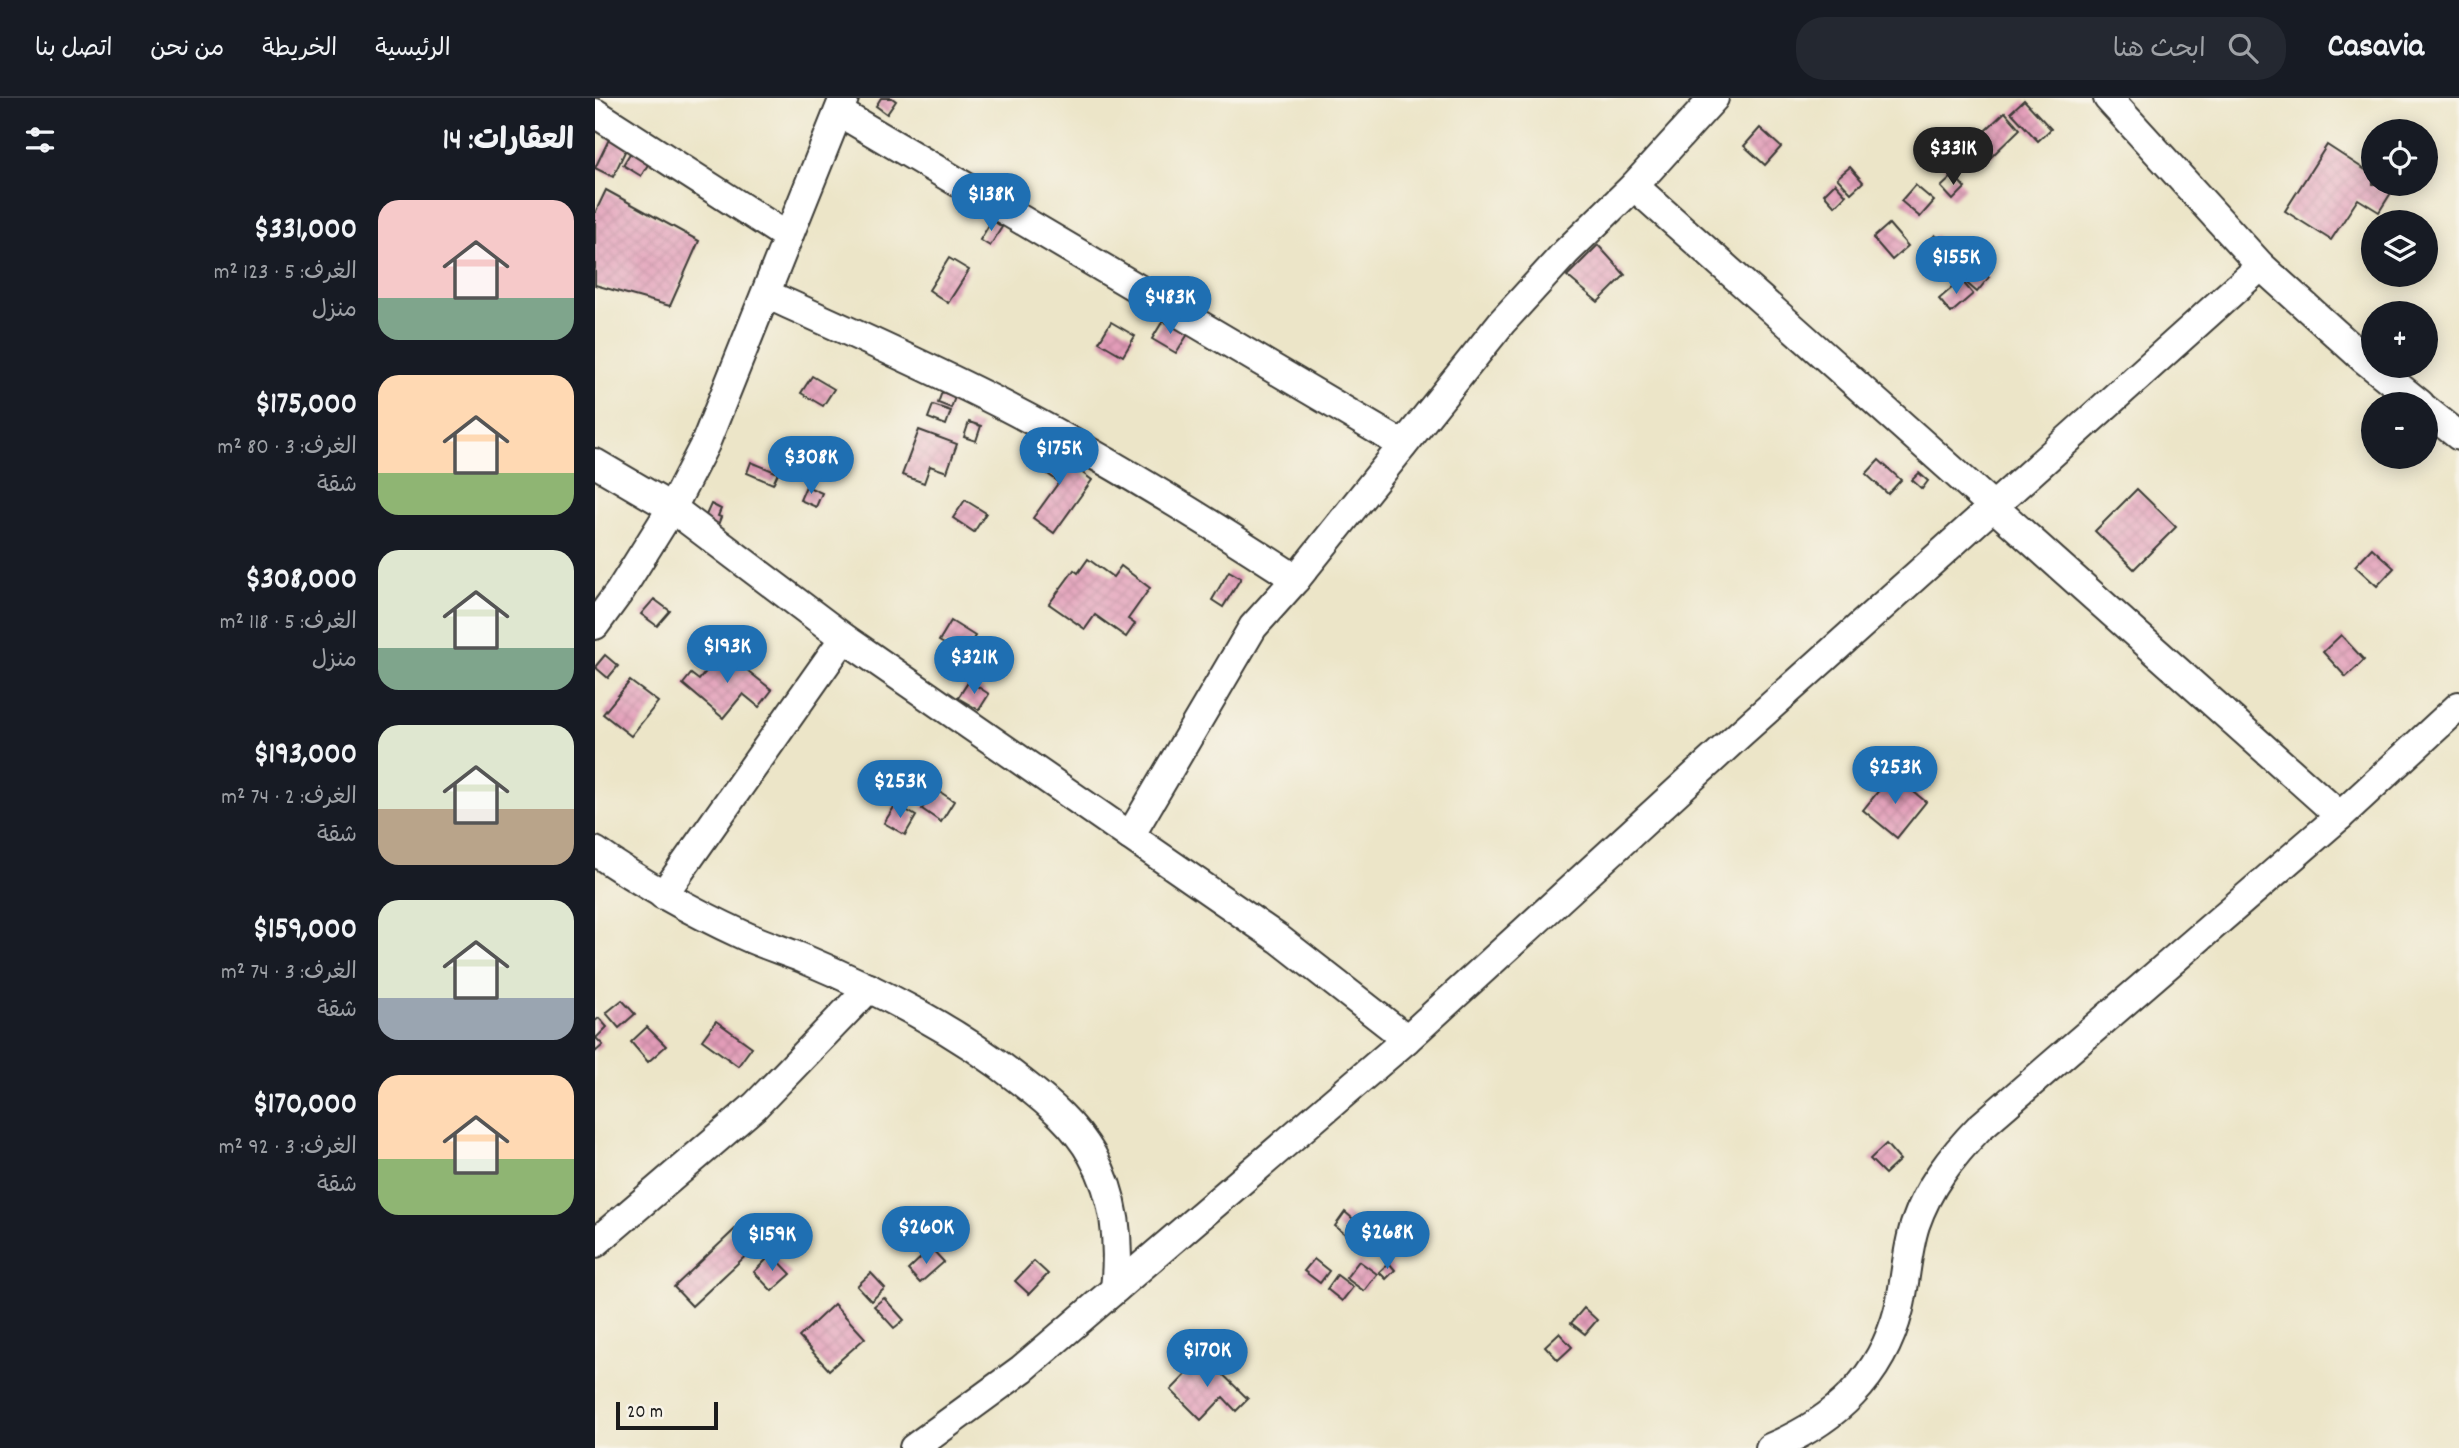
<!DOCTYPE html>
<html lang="ar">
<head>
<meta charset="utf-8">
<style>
	:root { --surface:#171b24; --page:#242831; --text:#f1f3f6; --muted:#9ea1a6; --line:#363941; --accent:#1f6fb2 }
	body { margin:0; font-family:Dekko,"Playpen Sans Arabic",sans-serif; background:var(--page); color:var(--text); direction:rtl; height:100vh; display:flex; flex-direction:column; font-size:26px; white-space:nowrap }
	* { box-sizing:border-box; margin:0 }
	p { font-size:23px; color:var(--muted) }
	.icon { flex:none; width:38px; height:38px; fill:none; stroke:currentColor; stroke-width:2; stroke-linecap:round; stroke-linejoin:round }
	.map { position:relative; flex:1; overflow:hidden; direction:ltr }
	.sheet { display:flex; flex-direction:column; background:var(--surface); width:595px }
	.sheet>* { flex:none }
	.fabs { position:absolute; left:1766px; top:21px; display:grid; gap:14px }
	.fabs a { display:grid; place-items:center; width:77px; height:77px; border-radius:50%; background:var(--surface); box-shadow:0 4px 18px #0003; font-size:35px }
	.scale { position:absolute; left:21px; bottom:18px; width:102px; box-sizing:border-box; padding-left:7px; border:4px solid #1c1c1c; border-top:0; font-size:19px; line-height:24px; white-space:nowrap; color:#1c1c1c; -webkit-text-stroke:5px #f7f3e8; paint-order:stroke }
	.price { position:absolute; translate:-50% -60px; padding:0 16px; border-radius:24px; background:var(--accent); color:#fff; font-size:23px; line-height:46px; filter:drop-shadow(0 2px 4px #0008) }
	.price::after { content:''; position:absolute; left:50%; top:42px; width:21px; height:16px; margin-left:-10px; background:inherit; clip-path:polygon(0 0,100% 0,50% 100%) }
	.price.active { background:#222; color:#fff }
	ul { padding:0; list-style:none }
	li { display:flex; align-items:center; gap:21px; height:175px; padding:0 21px }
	li span { display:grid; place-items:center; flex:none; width:196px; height:140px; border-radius:21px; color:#555 }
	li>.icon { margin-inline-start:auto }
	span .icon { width:84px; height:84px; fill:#fffc; stroke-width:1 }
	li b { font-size:30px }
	h2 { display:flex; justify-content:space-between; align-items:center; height:84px; padding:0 21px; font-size:30px }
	header { display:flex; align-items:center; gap:42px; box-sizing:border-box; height:98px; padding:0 35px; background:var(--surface); border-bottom:2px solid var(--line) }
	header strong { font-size:33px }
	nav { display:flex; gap:38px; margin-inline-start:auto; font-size:24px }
	.search { width:490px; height:63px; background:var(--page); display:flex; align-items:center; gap:18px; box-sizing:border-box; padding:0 24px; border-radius:28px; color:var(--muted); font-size:26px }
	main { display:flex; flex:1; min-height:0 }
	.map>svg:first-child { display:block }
	.building { fill:url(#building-cross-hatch) }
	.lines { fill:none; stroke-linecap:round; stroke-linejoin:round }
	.street-casing { stroke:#3b3a36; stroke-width:32 }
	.street { stroke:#fff; stroke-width:28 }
</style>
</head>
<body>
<header>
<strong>Casavia</strong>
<div class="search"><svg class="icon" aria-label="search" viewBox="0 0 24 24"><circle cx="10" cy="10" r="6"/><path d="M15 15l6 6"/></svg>ابحث هنا</div>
<nav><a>الرئيسية</a><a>الخريطة</a><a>من نحن</a><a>اتصل بنا</a></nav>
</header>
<main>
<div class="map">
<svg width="1864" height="1350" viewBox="0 0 1864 1350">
	<defs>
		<pattern id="building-cross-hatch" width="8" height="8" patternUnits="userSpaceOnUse" patternTransform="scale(1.75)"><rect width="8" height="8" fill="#e29cb8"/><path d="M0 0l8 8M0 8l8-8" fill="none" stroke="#c1869e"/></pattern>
	</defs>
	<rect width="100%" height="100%" fill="#f7f3e8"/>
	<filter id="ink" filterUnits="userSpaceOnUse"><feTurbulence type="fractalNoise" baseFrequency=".0143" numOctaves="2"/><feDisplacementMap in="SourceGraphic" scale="14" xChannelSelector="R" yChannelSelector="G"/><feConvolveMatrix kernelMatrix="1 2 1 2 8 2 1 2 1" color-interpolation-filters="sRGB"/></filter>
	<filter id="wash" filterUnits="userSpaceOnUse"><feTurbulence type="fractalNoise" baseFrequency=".00686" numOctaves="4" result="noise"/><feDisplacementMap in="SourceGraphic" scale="28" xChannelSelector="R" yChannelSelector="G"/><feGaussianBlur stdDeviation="1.57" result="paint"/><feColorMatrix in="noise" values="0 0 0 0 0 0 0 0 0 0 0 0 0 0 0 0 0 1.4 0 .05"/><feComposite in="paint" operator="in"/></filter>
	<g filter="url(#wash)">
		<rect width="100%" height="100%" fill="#ece5c8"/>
		<g id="blocks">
			<!-- building -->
			<g class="building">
				<polygon points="286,0 297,0 301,3 292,16 281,8"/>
				<polygon points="1429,2 1456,31 1443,43 1416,14"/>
				<polygon points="1410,14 1425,31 1395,60 1379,43"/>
				<polygon points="1165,30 1186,49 1170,67 1149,48"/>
				<polygon points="1358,35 1374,55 1351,72 1336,52"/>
				<polygon points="16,37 34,45 18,79 0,70"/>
				<polygon points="1732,47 1778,77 1778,86 1792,86 1799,90 1784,114 1763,101 1736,142 1690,113"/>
				<polygon points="39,49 57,60 46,78 28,67"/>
				<polygon points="1255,69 1268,84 1256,95 1242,80"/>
				<polygon points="1359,77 1370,90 1358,102 1346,89"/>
				<polygon points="1240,85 1251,97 1240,108 1229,96"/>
				<polygon points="1320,87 1339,103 1325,119 1306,103"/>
				<polygon points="11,92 104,143 75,208 0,187 0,115"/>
				<polygon points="397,122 407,129 395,148 385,142"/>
				<polygon points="1294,126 1313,148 1297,162 1278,140"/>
				<polygon points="1340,137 1351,146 1343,155 1332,146"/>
				<polygon points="1356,146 1394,179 1382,194 1343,160"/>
				<polygon points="1003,147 1030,177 1003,204 972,178"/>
				<polygon points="354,160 374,172 353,205 334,192"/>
				<polygon points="1366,182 1378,196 1356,215 1344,201"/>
				<polygon points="569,221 593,236 581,255 557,241"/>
				<polygon points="516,224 540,238 528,258 504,244"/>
				<polygon points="217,278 239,291 228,308 206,295"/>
				<polygon points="347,294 360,299 356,310 343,305"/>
				<polygon points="338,307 356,313 351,327 333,320"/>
				<polygon points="374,324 386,328 381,343 369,339"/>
				<polygon points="324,332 362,346 352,374 335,368 329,385 307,377"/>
				<polygon points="447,345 497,382 459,435 438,420 464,384 434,363"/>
				<polygon points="1284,362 1306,382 1293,396 1271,376"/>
				<polygon points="156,364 183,375 178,386 152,375"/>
				<polygon points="1324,375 1333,383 1327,391 1317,382"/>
				<polygon points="211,388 227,395 221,409 205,402"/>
				<polygon points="1542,391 1581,429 1539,471 1500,433"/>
				<polygon points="370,402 391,415 379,434 358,420"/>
				<polygon points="116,406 126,411 123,418 126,419 121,432 107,426"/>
				<polygon points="1777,450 1799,470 1782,488 1760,468"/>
				<polygon points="493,461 518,479 526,468 555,490 533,521 540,526 531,539 500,517 490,531 454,506 479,472 483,475"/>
				<polygon points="634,473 646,480 628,509 617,502"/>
				<polygon points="59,501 75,513 62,528 46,516"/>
				<polygon points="356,523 380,538 368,557 344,543"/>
				<polygon points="1746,537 1769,562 1751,579 1728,554"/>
				<polygon points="128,553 177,592 164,609 148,596 128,620 88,586 96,576 104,582"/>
				<polygon points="10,557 23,568 13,580 0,569"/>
				<polygon points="35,583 63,604 36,638 8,616"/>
				<polygon points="374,583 394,596 384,612 363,600"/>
				<polygon points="1297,676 1331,704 1302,740 1268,712"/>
				<polygon points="339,690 359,703 346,724 327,711"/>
				<polygon points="301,706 321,718 310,737 289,725"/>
				<polygon points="27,902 40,916 24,930 11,915"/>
				<polygon points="4,920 12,929 1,940 8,947 0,954 0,923"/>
				<polygon points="121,923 157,949 143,968 107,942"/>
				<polygon points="52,929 71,948 53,964 36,944"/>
				<polygon points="1291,1046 1305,1062 1290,1076 1275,1061"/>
				<polygon points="750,1114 764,1126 754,1139 740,1128"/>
				<polygon points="155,1117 173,1137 97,1208 79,1189"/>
				<polygon points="336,1150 349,1164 325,1185 313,1172"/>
				<polygon points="177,1156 196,1176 177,1193 159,1174"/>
				<polygon points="719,1161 734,1173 725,1185 709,1173"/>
				<polygon points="439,1163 453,1176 434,1196 420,1183"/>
				<polygon points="764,1163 782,1176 769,1193 751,1180"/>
				<polygon points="794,1165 800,1172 791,1181 784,1174"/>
				<polygon points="276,1175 290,1190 276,1203 262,1188"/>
				<polygon points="742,1177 758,1189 747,1203 732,1191"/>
				<polygon points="289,1200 309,1222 299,1230 279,1208"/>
				<polygon points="239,1206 270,1240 234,1272 204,1239"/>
				<polygon points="989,1210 1002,1222 990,1236 976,1225"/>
				<polygon points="964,1235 977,1249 963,1262 950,1248"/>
				<polygon points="609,1258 653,1301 641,1313 628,1299 606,1322 576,1292"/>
			</g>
		</g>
	</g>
	<g filter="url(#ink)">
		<use href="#blocks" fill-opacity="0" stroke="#3b3a36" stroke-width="2"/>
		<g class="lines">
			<!-- street casing -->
			<g class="street-casing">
				<g id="street">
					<polyline points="1513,0 1666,168 1769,261 1825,306"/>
					<polyline points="244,14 808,347"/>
					<polyline points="0,15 193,139"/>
					<polyline points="1039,88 1745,718"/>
					<path d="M 171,196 C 251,232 330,267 408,307 C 509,359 606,419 701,481"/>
					<polyline points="1830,311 1864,338"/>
					<polyline points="0,365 77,410 249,540 684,841 812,941"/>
					<polyline points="0,527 25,493 77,410 110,346 249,0"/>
					<polyline points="535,738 658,529 701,481 907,224 971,154 1039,88 1119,0"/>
					<path d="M 0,753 C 47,786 96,813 148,837 C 167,846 187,852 207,860 C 285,893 362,932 428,985 C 455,1006 480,1027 497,1057 C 521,1099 525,1144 520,1191"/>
					<polyline points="68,797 249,540"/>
					<polyline points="0,1145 160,1008 274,890"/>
					<polyline points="319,1350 427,1271 812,941 1145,636 1666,168"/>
					<path d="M 1175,1350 C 1239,1323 1286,1281 1304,1211 C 1311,1183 1311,1155 1320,1127 C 1333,1089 1356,1059 1384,1030 L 1745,718 L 1864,608"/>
				</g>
			</g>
			<!-- street -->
			<use href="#street" class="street"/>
		</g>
	</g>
</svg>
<div class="fabs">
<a><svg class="icon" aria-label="locate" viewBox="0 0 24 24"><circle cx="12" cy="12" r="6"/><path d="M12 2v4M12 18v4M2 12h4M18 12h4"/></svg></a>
<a><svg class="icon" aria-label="layers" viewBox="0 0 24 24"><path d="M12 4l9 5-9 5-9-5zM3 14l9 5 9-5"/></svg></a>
<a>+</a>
<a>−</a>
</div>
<div class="scale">20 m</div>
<b class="price active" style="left:1358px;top:89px">$331K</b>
<b class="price" style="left:396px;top:135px">$138K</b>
<b class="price" style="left:1361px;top:198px">$155K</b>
<b class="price" style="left:575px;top:238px">$483K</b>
<b class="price" style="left:464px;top:389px">$175K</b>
<b class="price" style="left:216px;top:398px">$308K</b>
<b class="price" style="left:132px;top:587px">$193K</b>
<b class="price" style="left:379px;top:598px">$321K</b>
<b class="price" style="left:1300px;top:708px">$253K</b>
<b class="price" style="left:305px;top:722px">$253K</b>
<b class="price" style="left:331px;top:1168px">$260K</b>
<b class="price" style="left:792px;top:1173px">$268K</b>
<b class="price" style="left:177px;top:1175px">$159K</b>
<b class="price" style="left:612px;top:1291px">$170K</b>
</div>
<section class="sheet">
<h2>العقارات: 14<svg class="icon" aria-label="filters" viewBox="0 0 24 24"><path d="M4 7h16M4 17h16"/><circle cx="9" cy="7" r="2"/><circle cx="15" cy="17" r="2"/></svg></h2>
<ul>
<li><span style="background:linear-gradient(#f6c9c9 70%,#7fa58c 0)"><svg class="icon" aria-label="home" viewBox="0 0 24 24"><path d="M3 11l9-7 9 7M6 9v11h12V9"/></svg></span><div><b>$331,000</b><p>الغرف: 5 · 123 m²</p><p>منزل</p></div></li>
<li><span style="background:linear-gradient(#ffd9b3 70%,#8fb573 0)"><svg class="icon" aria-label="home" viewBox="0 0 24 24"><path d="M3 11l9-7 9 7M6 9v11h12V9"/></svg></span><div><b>$175,000</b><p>الغرف: 3 · 80 m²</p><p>شقة</p></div></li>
<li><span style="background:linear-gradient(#dfe7d0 70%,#7fa58c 0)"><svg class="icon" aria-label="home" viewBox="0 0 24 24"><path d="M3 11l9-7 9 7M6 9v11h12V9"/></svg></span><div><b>$308,000</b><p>الغرف: 5 · 118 m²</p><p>منزل</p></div></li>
<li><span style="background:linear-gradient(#dfe7d0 60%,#b9a48a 0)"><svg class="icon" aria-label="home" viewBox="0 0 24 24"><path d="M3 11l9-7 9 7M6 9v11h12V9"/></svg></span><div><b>$193,000</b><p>الغرف: 2 · 74 m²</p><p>شقة</p></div></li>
<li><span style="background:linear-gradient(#dfe7d0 70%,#9aa5b1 0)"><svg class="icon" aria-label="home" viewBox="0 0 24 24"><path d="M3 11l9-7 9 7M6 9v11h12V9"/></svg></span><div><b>$159,000</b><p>الغرف: 3 · 74 m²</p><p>شقة</p></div></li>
<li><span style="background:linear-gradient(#ffd9b3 60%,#8fb573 0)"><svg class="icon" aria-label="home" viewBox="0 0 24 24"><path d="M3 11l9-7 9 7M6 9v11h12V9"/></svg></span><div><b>$170,000</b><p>الغرف: 3 · 92 m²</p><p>شقة</p></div></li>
</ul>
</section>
</main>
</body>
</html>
